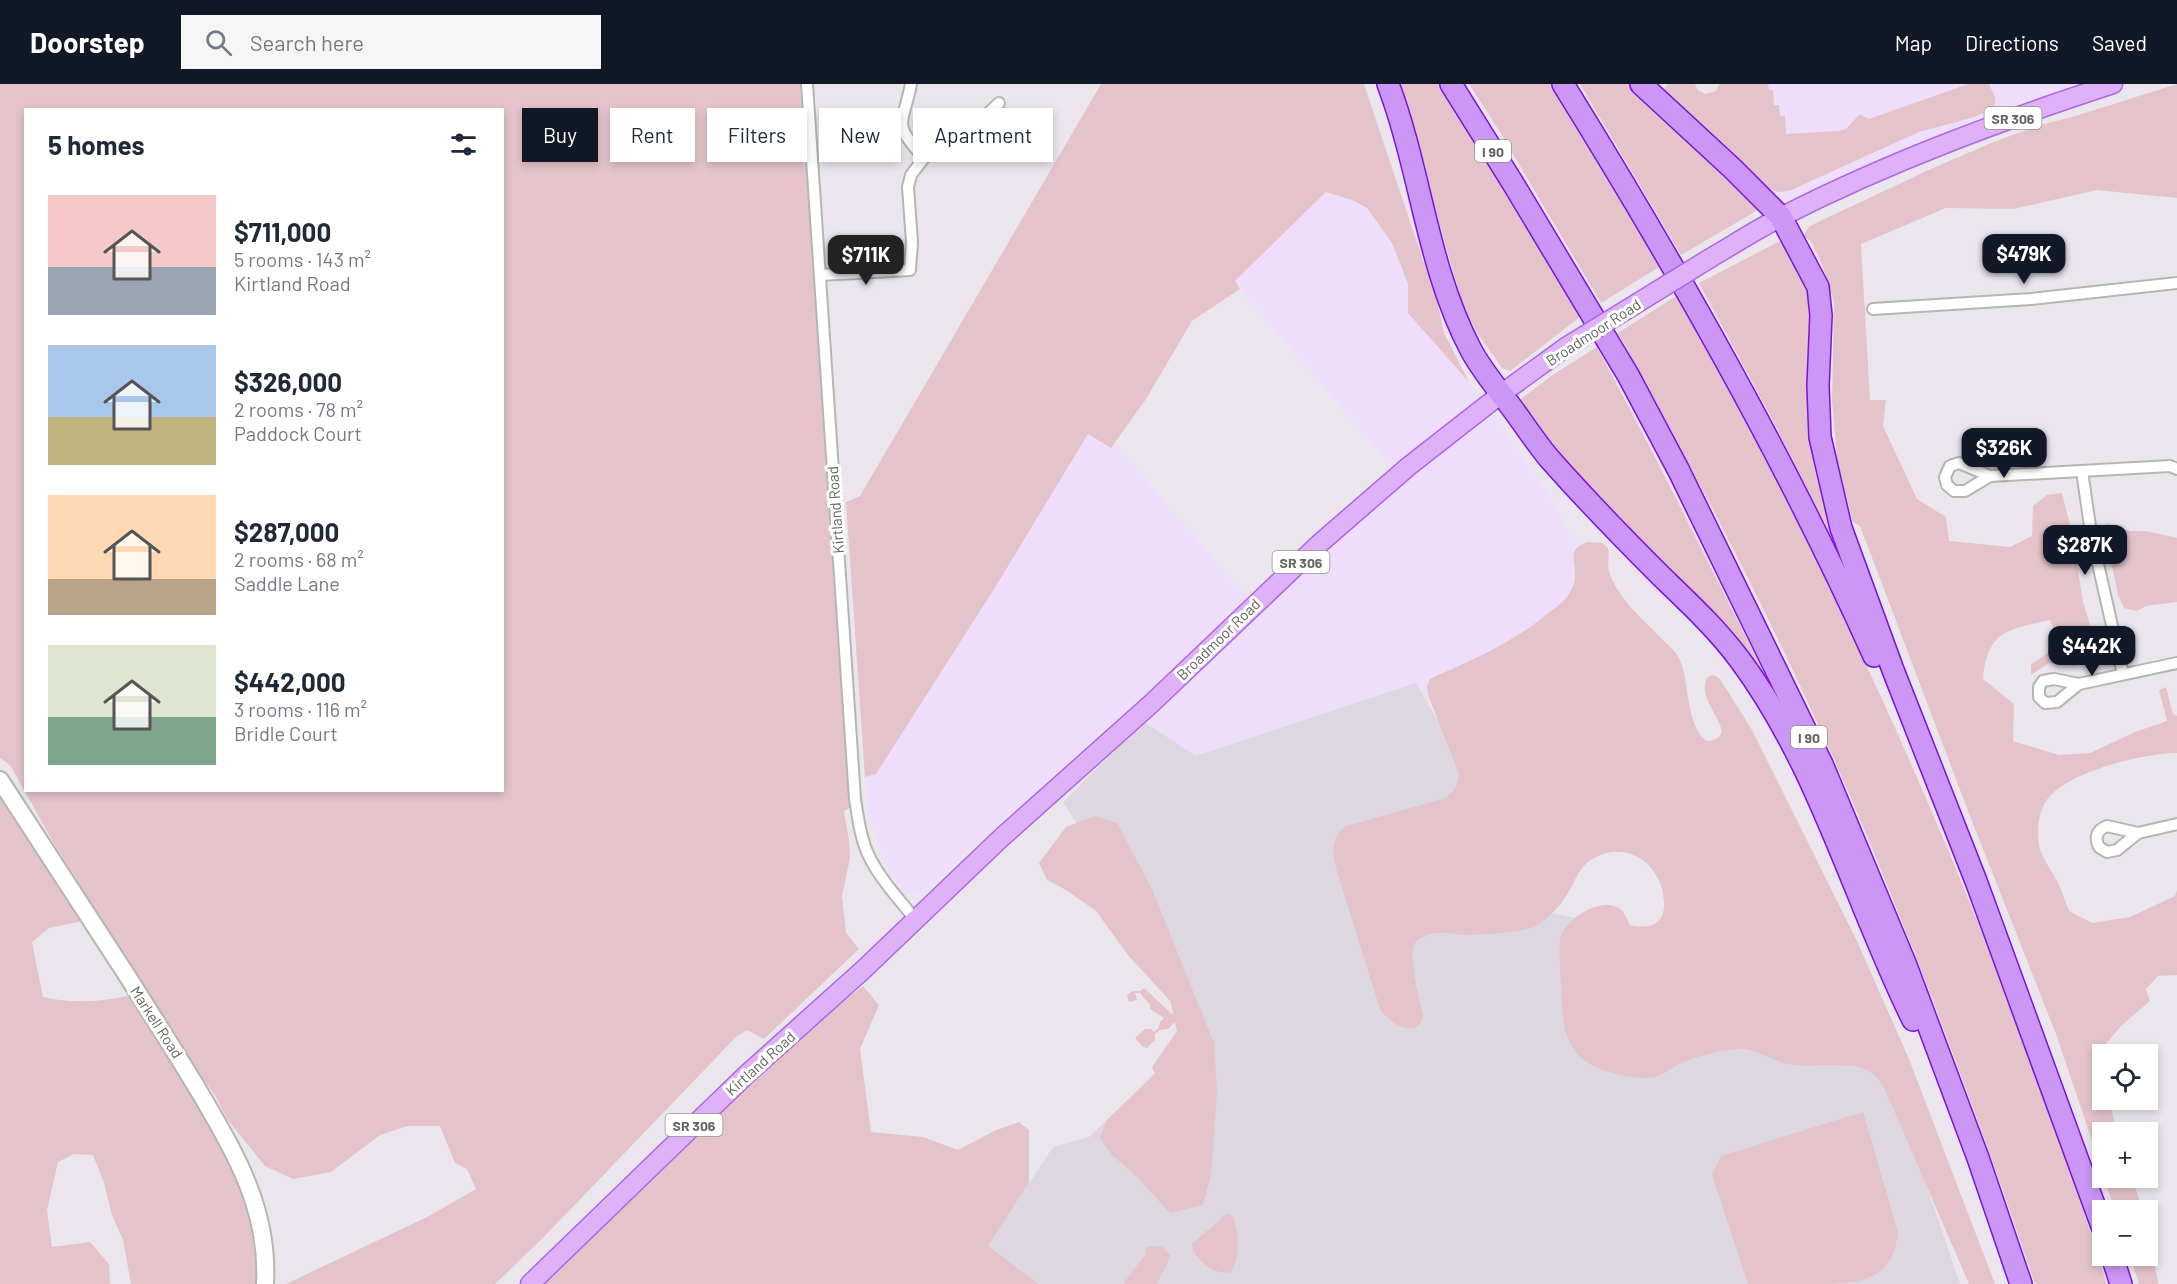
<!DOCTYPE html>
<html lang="en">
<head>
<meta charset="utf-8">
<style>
	:root { --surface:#fff; --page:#f6f6f7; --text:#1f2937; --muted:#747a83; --accent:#111827 }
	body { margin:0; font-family:Barlow,sans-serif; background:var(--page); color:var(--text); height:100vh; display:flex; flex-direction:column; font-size:22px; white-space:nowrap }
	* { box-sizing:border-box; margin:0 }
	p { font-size:20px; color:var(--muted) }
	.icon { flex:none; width:33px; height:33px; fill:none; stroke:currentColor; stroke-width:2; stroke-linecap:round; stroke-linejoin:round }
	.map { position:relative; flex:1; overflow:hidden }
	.details { position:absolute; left:24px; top:24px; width:480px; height:684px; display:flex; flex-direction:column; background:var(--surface); border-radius:0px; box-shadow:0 3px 9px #0003 }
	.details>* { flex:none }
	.banner { position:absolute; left:522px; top:24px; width:570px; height:54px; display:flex; gap:12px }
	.tools { position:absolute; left:2092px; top:960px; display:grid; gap:12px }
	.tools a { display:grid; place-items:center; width:66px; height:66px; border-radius:0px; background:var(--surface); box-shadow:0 3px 9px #0003; font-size:30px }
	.price { position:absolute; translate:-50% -51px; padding:0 14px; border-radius:12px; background:var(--accent); color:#fff; font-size:20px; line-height:39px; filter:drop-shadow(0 2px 3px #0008) }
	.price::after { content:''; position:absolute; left:50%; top:36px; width:18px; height:14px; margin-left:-9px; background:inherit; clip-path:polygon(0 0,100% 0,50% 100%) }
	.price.active { background:#222; color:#fff }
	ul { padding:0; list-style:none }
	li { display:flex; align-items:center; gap:18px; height:150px; padding:0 24px }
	li span { display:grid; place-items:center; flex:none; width:168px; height:120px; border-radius:0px; color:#555 }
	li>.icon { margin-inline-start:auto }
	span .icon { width:72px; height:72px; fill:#fffc; stroke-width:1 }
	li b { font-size:26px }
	h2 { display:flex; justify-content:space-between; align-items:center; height:72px; padding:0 24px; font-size:26px }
	.pill { padding:0 21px; border-radius:0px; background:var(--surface); box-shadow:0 3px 9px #0003; font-size:21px; line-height:54px }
	.pill.active { background:var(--accent); color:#fff }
	header { display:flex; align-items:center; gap:36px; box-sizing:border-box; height:84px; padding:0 30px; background:var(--accent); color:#fff }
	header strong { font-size:28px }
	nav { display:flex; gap:33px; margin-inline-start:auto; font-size:21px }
	.search { width:420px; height:54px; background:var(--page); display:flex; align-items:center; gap:15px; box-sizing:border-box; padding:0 21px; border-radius:0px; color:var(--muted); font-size:22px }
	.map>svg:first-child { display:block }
	.commercial { fill:#efdefb }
	.education { fill:#dcd7e1 }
	.green { fill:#e4c4ca; fill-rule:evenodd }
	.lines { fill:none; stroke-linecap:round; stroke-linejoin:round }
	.street-casing { stroke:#b4b7b1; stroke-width:14 }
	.secondary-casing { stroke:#b4b7b0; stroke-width:20 }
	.primary-casing { stroke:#ab67e7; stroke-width:21 }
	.highway-casing { stroke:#7a12e2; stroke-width:24 }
	.street { stroke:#fff; stroke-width:10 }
	.secondary { stroke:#fff; stroke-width:16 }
	.primary { stroke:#dfb1f9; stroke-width:18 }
	.highway { stroke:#cb96f5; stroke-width:21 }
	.primary-bridge-casing { stroke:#ab67e7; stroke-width:21; stroke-linecap:butt }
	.primary-bridge { stroke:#dfb1f9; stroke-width:18 }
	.labels { text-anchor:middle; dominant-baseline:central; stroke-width:6; stroke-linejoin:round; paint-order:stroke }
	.shield { fill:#fff; stroke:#91938e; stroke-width:1.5 }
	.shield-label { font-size:14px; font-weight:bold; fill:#62655d }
	.street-label { font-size:15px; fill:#62655d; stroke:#fff }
</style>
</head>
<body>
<header>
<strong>Doorstep</strong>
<div class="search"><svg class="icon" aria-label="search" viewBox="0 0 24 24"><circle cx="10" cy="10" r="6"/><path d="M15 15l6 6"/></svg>Search here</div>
<nav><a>Map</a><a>Directions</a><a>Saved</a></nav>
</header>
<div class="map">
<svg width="2177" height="1200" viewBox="0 0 2177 1200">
	<rect width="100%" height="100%" fill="#ebe6ee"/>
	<!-- commercial -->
	<g class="commercial">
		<polygon points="1758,0 2104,0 1780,119"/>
		<polygon points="1326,107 1352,116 1367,124 1392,159 1408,200 1409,229 1452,277 1483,316 1542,401 1578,462 1574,469 1573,480 1576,491 1573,501 1566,515 1528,546 1427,603 1428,611 1423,612 1415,599 1196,672 1154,647 1127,626 922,809 904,810 879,765 870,731 865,693 876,690 996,502 1088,350 1110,363 1114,358 1247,514 1393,384 1234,198"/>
	</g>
	<!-- education -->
	<polygon class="education" points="1416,599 1550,829 1731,863 1878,959 1960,1200 963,1200 1053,1063 1089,1053 1204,942 1063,718 1144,638 1196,672"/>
	<!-- green -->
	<g class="green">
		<path d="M 0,0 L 800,0 L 852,723 L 844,727 L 849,756 L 850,774 L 842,812 L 846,849 L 859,865 L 764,955 L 747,946 L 736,953 L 542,1155 L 495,1200 L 286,1200 L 429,1132 L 476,1105 L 467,1085 L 455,1079 L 440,1042 L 407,1042 L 380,1051 L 331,1088 L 293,1095 L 265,1082 L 227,1035 L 215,1011 L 188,975 L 53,758 L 10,681 L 0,674 ZM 26,26 L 502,26 L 502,706 L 26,706 Z"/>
		<polygon points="1101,0 1364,0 1438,221 1444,249 1469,298 1408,229 1408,200 1392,159 1367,124 1352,116 1326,108 1235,197 1240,205 1192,237 1146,315 1111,364 1088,350 996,502 876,690 865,693 846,418 860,412"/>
		<polygon points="1395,0 1441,0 1580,233 1510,287 1502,284 1476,247 1463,222 1429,103"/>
		<polygon points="1469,0 1551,0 1589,60 1659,183 1601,219 1500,48"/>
		<polygon points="1580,0 1631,0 1756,119 1758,126 1681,171"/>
		<path d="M 1668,0 L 1695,0 L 1698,6 L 1705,10 L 1716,7 L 1719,0 L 1768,0 L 1769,6 L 1773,6 L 1774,21 L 1779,21 L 1780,32 L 1785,32 L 1786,50 L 1839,47 L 1846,45 L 1860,30 L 1869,35 L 1968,0 L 1989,0 C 1992,7 1998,15 1994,22 C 1988,33 1933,43 1919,48 L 1789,107 L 1777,108 L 1763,101 L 1663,6 Z"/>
		<path d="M 2177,0 L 2177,114 L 2097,106 L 2013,125 L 1946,124 L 1861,160 L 1870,316 L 1886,316 L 1883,342 L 1917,415 L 1946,433 L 1949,457 L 2010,463 L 2032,452 L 2033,422 L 2047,411 L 2062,409 L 2072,450 L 2083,518 L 2089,537 L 2093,571 L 2074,582 L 2049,579 L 2031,591 L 2031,580 L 2047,570 L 2058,555 L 2050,536 C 2008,545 1987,547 1983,595 L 2014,620 L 2013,657 L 2059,671 L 2090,669 L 2135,648 L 2167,637 L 2159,606 L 2166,603 L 2173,630 L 2177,632 L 2177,669 C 2144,669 2072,687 2049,713 C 2039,725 2036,746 2039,761 C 2041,773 2052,787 2057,797 C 2062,807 2065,817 2069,827 L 2092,839 L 2130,833 L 2175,812 L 2177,806 L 2177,891 L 2158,892 L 2146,905 L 2150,917 L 2121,942 L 2100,967 L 2103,989 L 2103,1016 L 2109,1016 L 2117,1048 L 2103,1048 L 2103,1089 L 2056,950 L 1968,727 L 1860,442 L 1853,438 L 1837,375 L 1832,316 L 1834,218 L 1822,180 L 1810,156 L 1805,154 L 1804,150 L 1810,142 L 1820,137 L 1933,84 L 1991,59 L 2040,41 L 2072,33 Z"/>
		<polygon points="1782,156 1806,200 1810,216 1837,464 1772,335 1699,199"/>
		<path d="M 1676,212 C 1853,524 1999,857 2107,1200 L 2035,1200 C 1982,1043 1924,888 1860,735 C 1789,569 1706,407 1618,249 Z"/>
		<polygon points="1597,263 1654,371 1766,593 1772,610 1575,394 1518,320 1521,315 1554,290"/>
		<polygon points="2106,439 2129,447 2146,447 2177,454 2177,518 2146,522 2137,527 2124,524 2118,511 2105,447"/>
		<path d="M 1587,458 L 1602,459 L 1608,464 C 1610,472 1607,479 1609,487 C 1617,514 1643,535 1662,555 C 1667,560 1674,566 1678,572 C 1691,595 1684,641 1707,657 C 1747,653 1689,615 1709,592 L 1714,591 L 1720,595 L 1752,646 L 1857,857 L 1909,975 L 1995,1200 L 1969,1200 L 1886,1008 C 1881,999 1876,989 1865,985 C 1845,978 1811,984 1788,980 C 1770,977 1755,963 1736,965 C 1716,967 1698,972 1679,980 C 1671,984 1664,991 1655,993 C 1638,997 1599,988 1585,977 C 1575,970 1569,959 1565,947 C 1563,939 1558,864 1560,856 C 1564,836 1597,814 1617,823 C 1624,826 1627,835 1630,841 C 1646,845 1663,842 1664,823 C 1666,785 1631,754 1594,774 C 1578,782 1575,800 1565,814 C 1557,825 1544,839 1531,844 C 1516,849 1479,851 1463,851 C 1455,851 1447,848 1440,849 C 1432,849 1420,852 1415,859 C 1407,871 1420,916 1423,931 C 1420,957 1389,940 1380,925 L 1338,791 C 1333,772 1328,755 1346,742 L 1443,715 C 1454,708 1458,703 1459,690 L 1428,611 L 1427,603 L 1430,595 C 1472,576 1513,559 1548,529 C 1554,525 1561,520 1566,514 C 1570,509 1575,500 1575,493 C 1576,477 1566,466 1587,458 Z"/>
		<path d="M 0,708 L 83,837 L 49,844 L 32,858 L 43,913 C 73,920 102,918 131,911 L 235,1080 L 256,1145 L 259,1181 L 257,1200 L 131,1200 L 123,1156 L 112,1131 L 104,1099 L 93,1071 L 74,1070 L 58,1078 L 47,1126 L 52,1163 L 90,1158 L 109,1180 L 110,1200 L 0,1200 Z"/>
		<path d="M 1095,732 L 1117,739 L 1152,805 L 1214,959 L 1217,1008 L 1211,1090 L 1203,1121 L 1170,1129 L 1136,1092 L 1112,1071 L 1100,1054 L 1107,1036 L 1155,990 L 1152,983 L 1177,947 L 1175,938 L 1168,945 L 1160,946 L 1155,950 L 1155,956 L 1147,964 L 1143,963 L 1135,954 L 1145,945 L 1151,945 L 1154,948 L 1159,943 L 1160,938 L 1164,934 L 1150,925 L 1150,921 L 1140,909 L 1135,909 L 1137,916 L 1129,918 L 1127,912 C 1131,906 1134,907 1140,907 L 1144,904 L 1173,931 L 1171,918 L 1128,871 L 1096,827 L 1066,806 L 1047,796 L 1039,779 L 1066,743 Z"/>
		<polygon points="863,902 879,921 860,965 871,1048 923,1053 958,1066 994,1047 1019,1038 1029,1046 1029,1099 988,1162 1038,1200 541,1200 778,969"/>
		<path d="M 1863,1028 L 1898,1148 C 1893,1200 1855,1200 1813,1200 C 1791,1200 1769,1200 1748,1200 L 1712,1091 L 1721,1072 Z"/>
		<polygon points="2104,1094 2132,1094 2143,1126 2115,1126"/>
		<path d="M 1230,1130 C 1240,1138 1240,1179 1231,1188 C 1217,1193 1191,1174 1192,1160 L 1225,1131 Z"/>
		<polygon points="2148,1148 2158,1198 2158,1200 2139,1200 2130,1172 2148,1172"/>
		<polygon points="1162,1162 1171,1172 1157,1200 1123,1200 1145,1171 1146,1163"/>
	</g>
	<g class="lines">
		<!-- street casing -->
		<g class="street-casing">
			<g id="street">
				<path d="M 807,0 L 855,715 C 858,733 860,753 868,770 C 879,794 898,814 915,835"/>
				<path d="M 911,0 C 903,42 891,38 924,74"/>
				<polyline points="820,191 910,186 912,158 908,103 911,91 924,74 982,35 999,19"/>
				<polyline points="1873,225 2031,215 2177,199"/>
				<polygon points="1959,379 1990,392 1965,407 1954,407 1947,401 1945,393 1950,382"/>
				<polyline points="2082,387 2091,449 2123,590"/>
				<polyline points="1990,392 2170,382 2177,385"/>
				<polygon points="2054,595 2079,600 2057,618 2045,619 2039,613 2039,603 2043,597"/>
				<polyline points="2079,600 2177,579"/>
				<path d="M 2107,742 L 2138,749 L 2117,766 L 2107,768 L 2099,763 C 2094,753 2097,746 2107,742 Z"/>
				<polyline points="2138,749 2177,740"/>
			</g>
		</g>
		<!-- secondary casing -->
		<g class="secondary-casing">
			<path id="secondary" d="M 0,696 C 42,760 84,825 126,890 C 152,931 178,972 203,1014 C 238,1074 269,1128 265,1200"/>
		</g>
		<!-- primary casing -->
		<g class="primary-casing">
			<g id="primary">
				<path d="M 1712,173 C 1736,159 1759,144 1783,132 C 1889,78 2000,37 2113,0"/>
				<polyline points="530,1200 747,990 863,886 1000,755 1152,619 1319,460 1409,382 1501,310 1566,263"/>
			</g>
		</g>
		<!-- highway casing -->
		<g class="highway-casing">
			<g id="highway">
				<path d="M 1388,0 C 1421,87 1427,183 1471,266 C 1481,285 1496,303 1509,320 C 1522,337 1534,356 1548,373 C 1584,414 1623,454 1661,492 C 1689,519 1717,545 1740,576 C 1820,684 1854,817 1913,936"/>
				<polyline points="1451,0 1514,101 1628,291 1679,387 1822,680 1905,879 1978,1074 2021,1200"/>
				<path d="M 1563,0 C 1677,184 1785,374 1874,572"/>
				<polyline points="1641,0 1733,85 1781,133 1818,203 1821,231 1818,302 1820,353 1841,444 1893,586 1976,797 2103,1145"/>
				<polyline points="2112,1172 2121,1200"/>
			</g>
		</g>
		<!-- street -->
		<use href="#street" class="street"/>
		<!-- secondary -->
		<use href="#secondary" class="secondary"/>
		<!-- primary -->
		<use href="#primary" class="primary"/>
		<!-- highway -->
		<use href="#highway" class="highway"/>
		<!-- primary-bridge casing -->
		<g class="primary-bridge-casing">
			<polyline id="primary-bridge" points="1566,263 1712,173"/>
		</g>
		<!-- primary-bridge -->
		<use href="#primary-bridge" class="primary-bridge"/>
	</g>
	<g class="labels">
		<!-- shield labels -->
		<g class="shield">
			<rect x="1984.5" y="23" width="57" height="22" rx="4.5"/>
			<rect x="1475" y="56" width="36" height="22" rx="4.5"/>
			<rect x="1272.5" y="467" width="57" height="22" rx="4.5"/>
			<rect x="1791" y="642" width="36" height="22" rx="4.5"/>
			<rect x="665.5" y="1030" width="57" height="22" rx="4.5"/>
		</g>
		<g class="shield-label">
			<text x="2013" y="34">SR 306</text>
			<text x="1493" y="67">I 90</text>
			<text x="1301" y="478">SR 306</text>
			<text x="1809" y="653">I 90</text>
			<text x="694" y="1041">SR 306</text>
		</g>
		<!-- street labels -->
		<g class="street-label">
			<text transform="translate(1593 248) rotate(-33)">Broadmoor Road</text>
			<text transform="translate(835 426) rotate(-94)">Kirtland Road</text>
			<text transform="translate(1218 555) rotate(-44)">Broadmoor Road</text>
			<text transform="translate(157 938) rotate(57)">Markell Road</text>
			<text transform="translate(760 979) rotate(-42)">Kirtland Road</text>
		</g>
	</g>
</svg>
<div class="tools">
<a><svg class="icon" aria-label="locate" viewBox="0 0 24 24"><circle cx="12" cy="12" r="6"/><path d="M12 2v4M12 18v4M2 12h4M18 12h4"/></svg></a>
<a>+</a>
<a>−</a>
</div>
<b class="price" style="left:2024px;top:201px">$479K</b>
<b class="price active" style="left:866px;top:202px">$711K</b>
<b class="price" style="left:2004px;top:395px">$326K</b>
<b class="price" style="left:2085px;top:492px">$287K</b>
<b class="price" style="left:2092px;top:593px">$442K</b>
<div class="banner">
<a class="pill active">Buy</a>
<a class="pill">Rent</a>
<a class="pill">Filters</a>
<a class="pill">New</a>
<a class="pill">Apartment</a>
</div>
<section class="details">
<h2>5 homes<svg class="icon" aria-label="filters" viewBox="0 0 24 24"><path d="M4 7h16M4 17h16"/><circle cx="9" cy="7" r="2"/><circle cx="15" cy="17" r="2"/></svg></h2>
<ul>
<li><span style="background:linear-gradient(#f6c9c9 60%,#9aa5b1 0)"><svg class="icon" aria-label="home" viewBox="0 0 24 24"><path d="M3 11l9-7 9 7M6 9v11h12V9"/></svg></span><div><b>$711,000</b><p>5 rooms · 143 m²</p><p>Kirtland Road</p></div></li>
<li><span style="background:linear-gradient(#a9c7e8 60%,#c2b280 0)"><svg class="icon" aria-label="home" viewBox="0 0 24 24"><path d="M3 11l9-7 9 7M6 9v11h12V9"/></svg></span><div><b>$326,000</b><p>2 rooms · 78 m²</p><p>Paddock Court</p></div></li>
<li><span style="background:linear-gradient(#ffd9b3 70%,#b9a48a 0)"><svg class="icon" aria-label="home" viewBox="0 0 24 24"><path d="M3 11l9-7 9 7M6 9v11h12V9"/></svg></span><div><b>$287,000</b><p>2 rooms · 68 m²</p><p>Saddle Lane</p></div></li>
<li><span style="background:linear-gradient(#dfe7d0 60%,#7fa58c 0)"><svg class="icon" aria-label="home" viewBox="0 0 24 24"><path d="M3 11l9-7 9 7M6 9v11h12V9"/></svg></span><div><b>$442,000</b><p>3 rooms · 116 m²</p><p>Bridle Court</p></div></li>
</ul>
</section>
</div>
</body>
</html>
